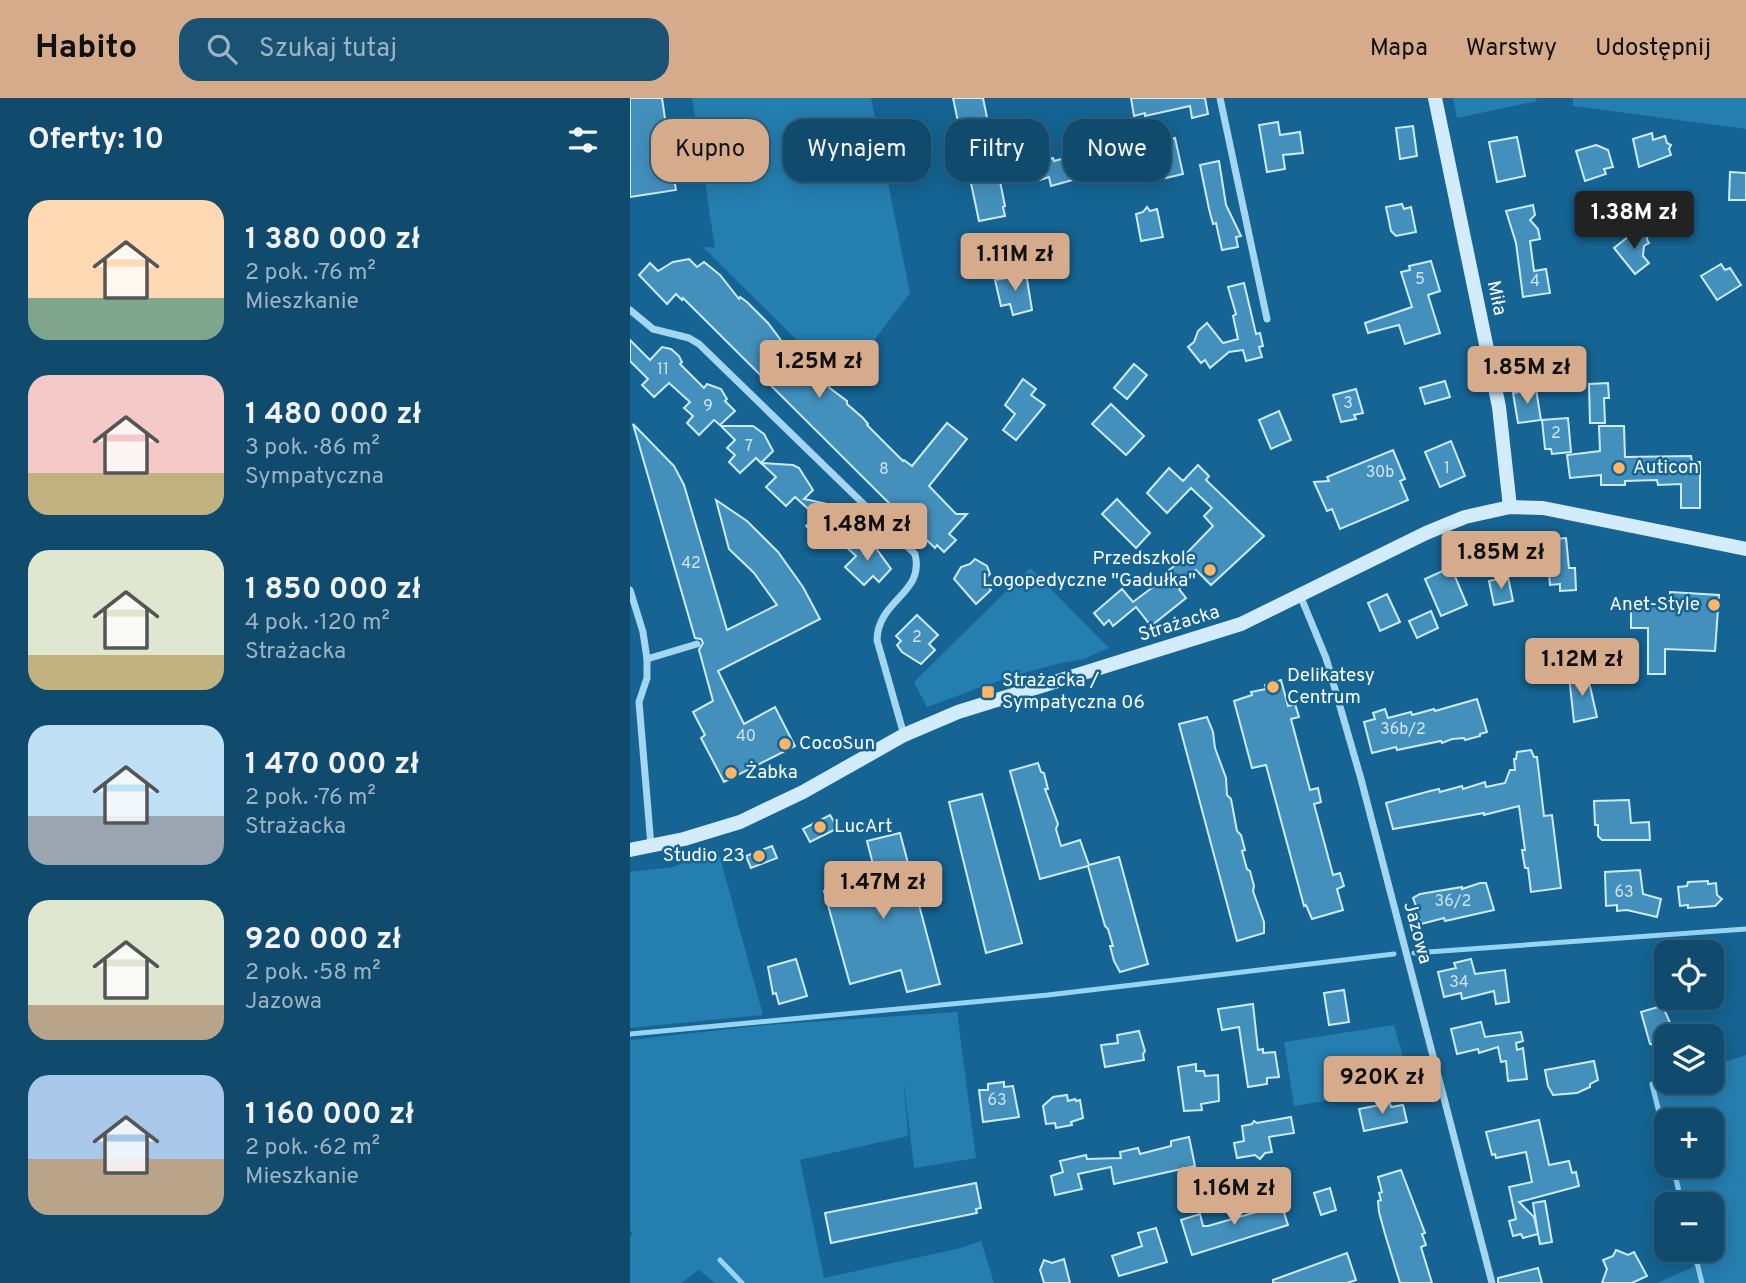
<!DOCTYPE html>
<html lang="pl">
<head>
<meta charset="utf-8">
<style>
	:root { --surface:#104b6e; --page:#195273; --text:#f1f3f6; --muted:#9cb3c2; --line:#306381; --accent:#d6ab8b }
	body { margin:0; font-family:Overpass,sans-serif; background:var(--page); color:var(--text); height:100vh; display:flex; flex-direction:column; font-size:26px; white-space:nowrap }
	* { box-sizing:border-box; margin:0 }
	p { font-size:23px; color:var(--muted) }
	.icon { flex:none; width:38px; height:38px; fill:none; stroke:currentColor; stroke-width:2; stroke-linecap:round; stroke-linejoin:round }
	.map { position:relative; flex:1; overflow:hidden }
	.side { display:flex; flex-direction:column; background:var(--surface); width:630px }
	.side>* { flex:none }
	.hud { position:absolute; left:21px; top:21px; width:665px; height:63px; display:flex; gap:14px }
	.tools { position:absolute; left:1024px; top:842px; display:grid; gap:14px }
	.tools a { display:grid; place-items:center; width:70px; height:70px; border-radius:14px; background:var(--surface); box-shadow:0 4px 18px #0003,0 0 0 2px var(--line); font-size:35px }
	.price { position:absolute; translate:-50% -60px; padding:0 16px; border-radius:7px; background:var(--accent); color:#111; font-size:23px; line-height:46px; filter:drop-shadow(0 2px 4px #0008) }
	.price::after { content:''; position:absolute; left:50%; top:42px; width:21px; height:16px; margin-left:-10px; background:inherit; clip-path:polygon(0 0,100% 0,50% 100%) }
	.price.current { background:#222; color:#fff }
	ul { padding:0; list-style:none }
	li { display:flex; align-items:center; gap:21px; height:175px; padding:0 28px }
	li span { display:grid; place-items:center; flex:none; width:196px; height:140px; border-radius:21px; color:#555 }
	li>.icon { margin-inline-start:auto }
	span .icon { width:84px; height:84px; fill:#fffc; stroke-width:1 }
	li b { font-size:30px }
	h2 { display:flex; justify-content:space-between; align-items:center; height:84px; padding:0 28px; font-size:30px }
	.tag { padding:0 24px; border-radius:21px; background:var(--surface); box-shadow:0 4px 18px #0003,0 0 0 2px var(--line); font-size:24px; line-height:63px }
	.tag.current { background:var(--accent); color:#111 }
	header { display:flex; align-items:center; gap:42px; box-sizing:border-box; height:98px; padding:0 35px; background:var(--accent); color:#111 }
	header strong { font-size:33px }
	nav { display:flex; gap:38px; margin-inline-start:auto; font-size:24px }
	.search { width:490px; height:63px; background:var(--page); display:flex; align-items:center; gap:18px; box-sizing:border-box; padding:0 24px; border-radius:21px; color:var(--muted); font-size:26px }
	main { display:flex; flex:1; min-height:0 }
	.map>svg:first-child { display:block }
	.green { fill:#257eb0 }
	.lines { fill:none; stroke-linecap:round; stroke-linejoin:round }
	.stream { stroke:#97d4f4; stroke-width:5 }
	.building { fill:#4390bd; stroke:#ccebfc; stroke-width:2 }
	.street { stroke:#a5d6f1; stroke-width:7 }
	.secondary { stroke:#d3ecfc; stroke-width:14 }
	.poi-dot { fill:#ffb565; stroke:#156493; stroke-width:2.5 }
	.labels { text-anchor:middle; dominant-baseline:central; stroke-width:5; stroke-linejoin:round; paint-order:stroke }
	.number-label { font-size:16px; fill:#d0e3ee }
	.street-label { font-size:19px; fill:#fff; stroke:#156493 }
	.poi-label { font-size:19px; fill:#fff; stroke:#156493; text-anchor:start }
</style>
</head>
<body>
<header>
<strong>Habito</strong>
<div class="search"><svg class="icon" aria-label="search" viewBox="0 0 24 24"><circle cx="10" cy="10" r="6"/><path d="M15 15l6 6"/></svg>Szukaj tutaj</div>
<nav><a>Mapa</a><a>Warstwy</a><a>Udostępnij</a></nav>
</header>
<main>
<section class="side">
<h2>Oferty: 10<svg class="icon" aria-label="filters" viewBox="0 0 24 24"><path d="M4 7h16M4 17h16"/><circle cx="9" cy="7" r="2"/><circle cx="15" cy="17" r="2"/></svg></h2>
<ul>
<li><span style="background:linear-gradient(#ffd9b3 70%,#7fa58c 0)"><svg class="icon" aria-label="home" viewBox="0 0 24 24"><path d="M3 11l9-7 9 7M6 9v11h12V9"/></svg></span><div><b>1 380 000 zł</b><p>2 pok. · 76 m²</p><p>Mieszkanie</p></div></li>
<li><span style="background:linear-gradient(#f6c9c9 70%,#c2b280 0)"><svg class="icon" aria-label="home" viewBox="0 0 24 24"><path d="M3 11l9-7 9 7M6 9v11h12V9"/></svg></span><div><b>1 480 000 zł</b><p>3 pok. · 86 m²</p><p>Sympatyczna</p></div></li>
<li><span style="background:linear-gradient(#dfe7d0 75%,#c2b280 0)"><svg class="icon" aria-label="home" viewBox="0 0 24 24"><path d="M3 11l9-7 9 7M6 9v11h12V9"/></svg></span><div><b>1 850 000 zł</b><p>4 pok. · 120 m²</p><p>Strażacka</p></div></li>
<li><span style="background:linear-gradient(#bfe0f5 65%,#9aa5b1 0)"><svg class="icon" aria-label="home" viewBox="0 0 24 24"><path d="M3 11l9-7 9 7M6 9v11h12V9"/></svg></span><div><b>1 470 000 zł</b><p>2 pok. · 76 m²</p><p>Strażacka</p></div></li>
<li><span style="background:linear-gradient(#dfe7d0 75%,#b9a48a 0)"><svg class="icon" aria-label="home" viewBox="0 0 24 24"><path d="M3 11l9-7 9 7M6 9v11h12V9"/></svg></span><div><b>920 000 zł</b><p>2 pok. · 58 m²</p><p>Jazowa</p></div></li>
<li><span style="background:linear-gradient(#a9c7e8 60%,#b9a48a 0)"><svg class="icon" aria-label="home" viewBox="0 0 24 24"><path d="M3 11l9-7 9 7M6 9v11h12V9"/></svg></span><div><b>1 160 000 zł</b><p>2 pok. · 62 m²</p><p>Mieszkanie</p></div></li>
</ul>
</section>
<div class="map">
<svg width="1116" height="1185" viewBox="0 0 1116 1185">
	<rect width="100%" height="100%" fill="#156493"/>
	<!-- green -->
	<g class="green">
		<polygon points="62,0 241,0 280,195 211,286 73,149 85,150"/>
		<polygon points="823,0 906,0 907,3 827,20"/>
		<polygon points="943,0 1116,0 1116,31 943,8"/>
		<path d="M 400,470 L 479,550 C 469,553 458,561 449,562 C 398,570 347,591 297,609 L 284,584 Z"/>
		<polygon points="88,752 133,917 0,930 0,774 43,769"/>
		<polygon points="327,914 346,1060 284,1070 273,978 278,1038 170,1062 194,1180 331,1150 351,1143 364,1185 85,1185 69,1172 51,1185 0,1185 0,1139 3,1136 0,1132 0,942 136,927"/>
		<polygon points="764,927 781,988 664,1008 654,944"/>
		<polygon points="1116,957 1116,1185 1027,1185 1063,1169 1059,1152 1082,1152 1082,1106 1048,1106 1039,1068 1082,1068 1082,1022 1036,1022 1036,1057 1019,987 1036,982 1082,984 1082,968"/>
	</g>
	<g class="lines">
		<!-- stream -->
		<g class="stream">
			<polyline points="784,855 1116,831"/>
			<polyline points="0,936 418,897 764,856"/>
			<polyline points="1022,986 1036,1042"/>
			<polyline points="1043,1068 1052,1106"/>
			<polyline points="1064,1152 1072,1185"/>
			<polyline points="90,1162 112,1185"/>
		</g>
	</g>
	<!-- building -->
	<g class="building">
		<polygon points="0,0 32,0 40,55 48,53 50,67 42,68 46,92 0,99"/>
		<polygon points="323,0 353,0 375,108 373,109 375,118 349,123"/>
		<polygon points="501,0 575,0 578,16 562,20 560,8 515,18 515,15 504,18"/>
		<polygon points="648,24 650,37 670,34 673,55 653,57 655,71 637,74 629,27"/>
		<polygon points="783,28 787,58 770,61 766,30"/>
		<polygon points="1022,35 1023,42 1035,38 1037,45 1041,47 1039,51 1041,57 1009,69 1003,41"/>
		<polygon points="887,39 895,78 867,84 859,44"/>
		<polygon points="545,40 553,76 536,80 532,61 525,63 522,47"/>
		<polygon points="966,47 978,52 983,69 974,71 976,76 955,83 946,53"/>
		<polygon points="439,59 446,81 421,88 419,79 410,82 406,65 423,60 424,63"/>
		<polygon points="589,63 596,107 611,138 606,139 608,149 592,152 586,125 583,126 579,111 570,67"/>
		<polygon points="1100,74 1116,75 1116,102 1099,102"/>
		<polygon points="772,106 774,111 781,109 786,134 766,138 761,133 756,109"/>
		<polygon points="903,107 905,117 900,122 908,131 910,141 900,143 904,173 916,171 920,195 893,199 886,145 876,113"/>
		<polygon points="517,109 520,113 527,111 533,139 511,143 506,116 513,114"/>
		<polygon points="1008,131 1011,134 1018,135 1017,142 1019,145 1014,148 1013,158 1019,165 1005,176 984,150"/>
		<polygon points="59,161 67,169 74,164 90,177 109,201 110,199 117,204 138,225 156,249 158,246 164,250 201,291 217,303 217,306 233,320 238,326 237,327 273,363 274,362 282,368 317,325 337,341 299,388 326,416 337,416 319,436 326,442 314,454 307,447 305,450 284,430 53,200 52,202 46,196 37,206 9,177 20,165 28,173 43,164"/>
		<polygon points="801,163 810,193 798,197 810,235 775,246 769,227 738,235 735,225 782,209 771,174 780,172 779,168"/>
		<polygon points="1091,166 1095,172 1100,170 1111,187 1087,202 1071,178"/>
		<polygon points="379,173 385,178 396,175 402,212 383,217 380,206 371,208 365,182 376,180"/>
		<polygon points="614,185 626,236 630,235 633,248 629,249 632,259 616,263 613,252 599,254 580,270 575,262 571,265 558,249 564,244 568,233 577,225 593,245 608,241 603,218 606,216 598,189"/>
		<polygon points="0,242 20,262 32,249 41,251 49,258 52,264 50,266 74,290 77,286 91,291 97,301 95,303 105,313 90,327 84,322 69,337 57,325 63,318 54,310 60,304 39,285 24,299 12,287 18,281 0,263"/>
		<polygon points="504,266 517,277 497,301 484,290"/>
		<polygon points="393,281 406,291 401,297 415,307 386,342 373,332 385,316 375,307"/>
		<polygon points="815,283 820,299 795,306 790,290"/>
		<polygon points="978,285 979,300 974,300 975,325 960,325 959,286"/>
		<polygon points="726,291 733,315 724,317 726,321 711,324 703,297"/>
		<polygon points="906,291 911,322 888,325 883,295"/>
		<polygon points="481,306 514,338 496,357 462,326"/>
		<polygon points="649,313 661,342 641,351 629,322"/>
		<polygon points="938,320 941,354 922,356 921,351 915,351 912,322"/>
		<polygon points="3,326 44,368 54,387 97,532 147,507 124,475 99,451 86,402 117,423 148,454 173,489 190,521 88,573 114,626 145,609 165,648 94,684 71,640 75,637 63,614 83,603 69,552 73,545 71,541 65,540"/>
		<polygon points="91,328 123,328 134,336 143,353 131,365 126,360 110,375 99,364 105,357 97,350 105,342"/>
		<polygon points="969,328 994,328 995,359 1061,358 1062,364 1070,364 1070,410 1051,410 1051,386 1028,387 1027,382 995,383 995,387 971,387 971,377 940,380 937,357 970,353"/>
		<polygon points="821,343 835,378 810,389 795,354"/>
		<polygon points="763,352 775,381 770,383 778,402 710,431 702,411 697,413 684,384 699,383 697,379"/>
		<polygon points="131,365 163,367 169,370 183,392 174,401 206,408 224,430 211,444 204,438 196,447 176,428 186,418 165,399 156,408 136,389 146,379"/>
		<polygon points="568,367 579,378 576,382 634,438 581,487 566,472 549,491 556,500 521,528 506,509 483,528 479,522 474,527 464,515 492,491 503,504 527,486 525,483 552,462 551,461 583,428 574,418 582,410 561,390 537,415 517,395 539,370 553,383"/>
		<polygon points="487,401 520,435 506,450 472,416"/>
		<polygon points="936,440 939,470 945,470 946,492 930,493 930,486 920,487 918,463 915,464 913,442"/>
		<polygon points="212,445 238,446 245,449 261,471 249,484 243,478 234,487 215,469 226,458"/>
		<polygon points="345,461 357,468 360,476 353,483 361,492 346,506 324,481 331,469 340,466"/>
		<polygon points="821,469 837,507 811,518 795,481"/>
		<polygon points="878,479 883,503 864,507 859,483"/>
		<polygon points="1040,494 1089,497 1085,553 1035,551 1035,576 1018,576 1018,530 1001,530 1001,505 1040,504"/>
		<polygon points="757,496 770,524 750,533 738,505"/>
		<polygon points="801,513 808,530 787,540 779,523"/>
		<polygon points="287,517 308,537 299,546 305,552 291,566 272,554 267,547 271,543 266,538"/>
		<polygon points="957,575 967,619 944,624 939,578"/>
		<polygon points="651,582 658,608 665,606 669,619 661,621 680,692 688,690 691,704 684,706 703,777 710,775 714,788 707,791 713,812 682,821 676,807 674,808 636,667 622,670 604,603 622,597 621,594 636,591 635,587"/>
		<polygon points="847,601 857,634 850,636 850,638 835,642 834,640 822,641 812,645 811,643 767,652 766,649 742,655 734,624 745,621 743,615 755,611 758,620 781,614 782,617 804,611 805,613"/>
		<polygon points="577,619 583,634 585,650 596,680 597,697 601,701 607,733 611,737 615,752 612,753 617,771 620,773 624,788 623,793 634,824 634,835 607,843 549,626"/>
		<polygon points="901,652 904,659 907,659 914,718 922,717 931,790 901,794 898,770 895,770 892,752 895,752 889,708 854,717 854,715 763,731 756,705 800,693 809,691 810,694 832,688 833,691 855,684 856,689 875,685 880,672 885,672 884,661 886,661 887,654"/>
		<polygon points="408,665 411,674 414,675 418,691 415,691 428,726 426,731 431,748 450,742 459,767 489,759 518,866 490,874 484,863 480,848 483,848 478,831 475,828 458,768 410,781 380,673"/>
		<polygon points="352,696 392,845 356,855 319,704"/>
		<polygon points="999,702 1001,725 1019,724 1020,742 972,742 968,738 968,727 965,727 964,703"/>
		<polygon points="200,717 208,730 180,744 173,731"/>
		<polygon points="270,735 310,886 277,894 271,872 220,886 194,793 246,778 237,743"/>
		<polygon points="142,748 147,760 121,770 116,758"/>
		<polygon points="1010,772 1013,796 1031,801 1027,819 997,812 987,813 987,807 976,808 975,774"/>
		<polygon points="1078,783 1078,786 1086,785 1087,797 1092,801 1085,808 1058,810 1058,807 1050,808 1048,789 1057,788 1058,784"/>
		<polygon points="850,785 856,785 864,812 815,823 814,820 791,826 788,817 778,811 786,808 783,800 790,796 832,789 832,791"/>
		<polygon points="166,861 177,898 149,906 146,895 143,896 138,869"/>
		<polygon points="841,861 845,876 875,872 879,904 866,906 864,893 832,901 831,895 814,899 808,874 826,870 824,865"/>
		<polygon points="714,892 719,924 699,927 694,895"/>
		<polygon points="623,906 628,952 633,951 633,955 645,954 649,979 637,980 637,986 618,989 609,929 592,932 588,911"/>
		<polygon points="1028,909 1034,911 1041,927 1042,938 1036,938 1036,974 1033,975 1024,947 1020,946 1011,914"/>
		<polygon points="851,924 855,939 891,934 893,943 886,945 887,952 893,950 897,981 878,983 876,963 871,964 868,949 849,955 848,951 827,956 821,931"/>
		<polygon points="509,933 515,953 513,956 514,962 475,969 471,947 488,945 487,937"/>
		<polygon points="964,963 968,982 960,986 960,989 947,995 923,997 918,988 915,972"/>
		<polygon points="566,966 566,973 574,973 575,978 588,977 589,1003 571,1006 572,1012 554,1013 548,969"/>
		<polygon points="374,984 374,989 383,988 389,1019 353,1024 349,992 358,992 358,986"/>
		<polygon points="437,997 438,1003 445,1001 446,1003 450,1002 453,1020 441,1024 442,1027 426,1030 425,1025 416,1026 413,1008 423,999"/>
		<polygon points="760,1005 761,1009 773,1007 777,1024 734,1033 729,1011"/>
		<polygon points="661,1019 664,1035 639,1039 642,1054 635,1055 630,1061 625,1057 607,1060 604,1045 614,1043 612,1028 622,1026 624,1023 627,1025"/>
		<polygon points="909,1022 919,1067 939,1063 942,1075 946,1074 949,1088 889,1104 904,1119 908,1136 903,1105 915,1103 922,1144 910,1146 908,1136 893,1140 891,1136 883,1138 879,1123 886,1121 879,1089 902,1084 896,1054 866,1060 865,1056 862,1057 856,1034"/>
		<polygon points="559,1039 565,1068 484,1086 481,1069 448,1076 452,1091 425,1097 421,1078 433,1074 430,1063 456,1057 457,1061 491,1060 490,1054 508,1050 510,1056 541,1048 541,1043"/>
		<polygon points="771,1072 795,1135 792,1136 796,1147 791,1149 802,1185 770,1185 755,1136 749,1114 748,1103 751,1102 749,1095 752,1094 748,1079"/>
		<polygon points="346,1085 351,1110 346,1111 347,1115 201,1145 195,1115"/>
		<polygon points="700,1090 706,1112 691,1117 684,1095"/>
		<polygon points="648,1096 658,1127 562,1157 551,1122 570,1116 573,1128 578,1128 633,1112 630,1102"/>
		<polygon points="526,1130 537,1164 489,1178 482,1158 512,1148 508,1135"/>
		<polygon points="986,1152 998,1157 1004,1154 1017,1178 1002,1185 972,1185 977,1171 973,1162 983,1158"/>
		<polygon points="717,1155 726,1182 717,1185 643,1185 643,1182"/>
		<polygon points="434,1161 440,1185 414,1185 410,1172 414,1162 422,1165"/>
		<polygon points="908,1170 912,1185 868,1185 868,1180"/>
	</g>
	<g class="lines">
		<!-- street -->
		<g class="street">
			<polyline points="590,0 637,221"/>
			<path d="M 0,212 L 23,231 L 59,240 L 69,246 L 285,456 C 295,496 248,501 247,542 L 274,637"/>
			<polyline points="0,492 13,534 17,561 17,580 9,604 21,748"/>
			<polyline points="670,497 696,560 731,681 862,1185"/>
			<polyline points="17,561 67,546"/>
		</g>
		<!-- secondary -->
		<g class="secondary">
			<polyline points="805,0 869,309 880,409"/>
			<polyline points="0,752 54,741 110,724 173,694 274,637 328,614 611,526 796,435 835,419 880,409 913,410 1116,451"/>
		</g>
	</g>
	<!-- markers -->
	<g class="poi-dot">
		<circle cx="989" cy="370" r="7"/>
		<circle cx="580" cy="472" r="7"/>
		<circle cx="1084" cy="507" r="7"/>
		<circle cx="643" cy="589" r="7"/>
		<rect x="351" y="587" width="14" height="14" rx="3.5"/>
		<circle cx="155" cy="646" r="7"/>
		<circle cx="101" cy="675" r="7"/>
		<circle cx="190" cy="729" r="7"/>
		<circle cx="129" cy="758" r="7"/>
	</g>
	<g class="labels">
		<!-- number labels -->
		<g class="number-label">
			<text x="790" y="182">5</text>
			<text x="905" y="184">4</text>
			<text x="33" y="272">11</text>
			<text x="718" y="306">3</text>
			<text x="78" y="309">9</text>
			<text x="926" y="336">2</text>
			<text x="119" y="349">7</text>
			<text x="817" y="371">1</text>
			<text x="254" y="372">8</text>
			<text x="750" y="375">30b</text>
			<text x="61" y="466">42</text>
			<text x="287" y="540">2</text>
			<text x="773" y="632">36b/2</text>
			<text x="116" y="639">40</text>
			<text x="994" y="795">63</text>
			<text x="823" y="804">36/2</text>
			<text x="829" y="885">34</text>
			<text x="367" y="1003">63</text>
		</g>
		<!-- street labels -->
		<g class="street-label">
			<text transform="translate(866 200) rotate(78)">Miła</text>
			<text transform="translate(549 526) rotate(-17)">Strażacka</text>
			<text transform="translate(787 835) rotate(75)">Jazowa</text>
		</g>
		<!-- poi labels -->
		<g class="poi-label">
			<text x="1003" y="370">Auticon</text>
			<text x="566" y="461" text-anchor="end">Przedszkole<tspan x="566" dy="22">Logopedyczne "Gadułka"</tspan></text>
			<text x="1070" y="507" text-anchor="end">Anet-Style</text>
			<text x="657" y="578">Delikatesy<tspan x="657" dy="22">Centrum</tspan></text>
			<text x="372" y="583">Strażacka /<tspan x="372" dy="22">Sympatyczna 06</tspan></text>
			<text x="169" y="646">CocoSun</text>
			<text x="115" y="675">Żabka</text>
			<text x="204" y="729">LucArt</text>
			<text x="115" y="758" text-anchor="end">Studio 23</text>
		</g>
	</g>
</svg>
<div class="tools">
<a><svg class="icon" aria-label="locate" viewBox="0 0 24 24"><circle cx="12" cy="12" r="6"/><path d="M12 2v4M12 18v4M2 12h4M18 12h4"/></svg></a>
<a><svg class="icon" aria-label="layers" viewBox="0 0 24 24"><path d="M12 4l9 5-9 5-9-5zM3 14l9 5 9-5"/></svg></a>
<a>+</a>
<a>−</a>
</div>
<b class="price current" style="left:1004px;top:153px">1.38M zł</b>
<b class="price" style="left:385px;top:195px">1.11M zł</b>
<b class="price" style="left:189px;top:302px">1.25M zł</b>
<b class="price" style="left:897px;top:308px">1.85M zł</b>
<b class="price" style="left:237px;top:465px">1.48M zł</b>
<b class="price" style="left:871px;top:493px">1.85M zł</b>
<b class="price" style="left:952px;top:600px">1.12M zł</b>
<b class="price" style="left:253px;top:823px">1.47M zł</b>
<b class="price" style="left:752px;top:1018px">920K zł</b>
<b class="price" style="left:604px;top:1129px">1.16M zł</b>
<div class="hud">
<a class="tag current">Kupno</a>
<a class="tag">Wynajem</a>
<a class="tag">Filtry</a>
<a class="tag">Nowe</a>
</div>
</div>
</main>
</body>
</html>
